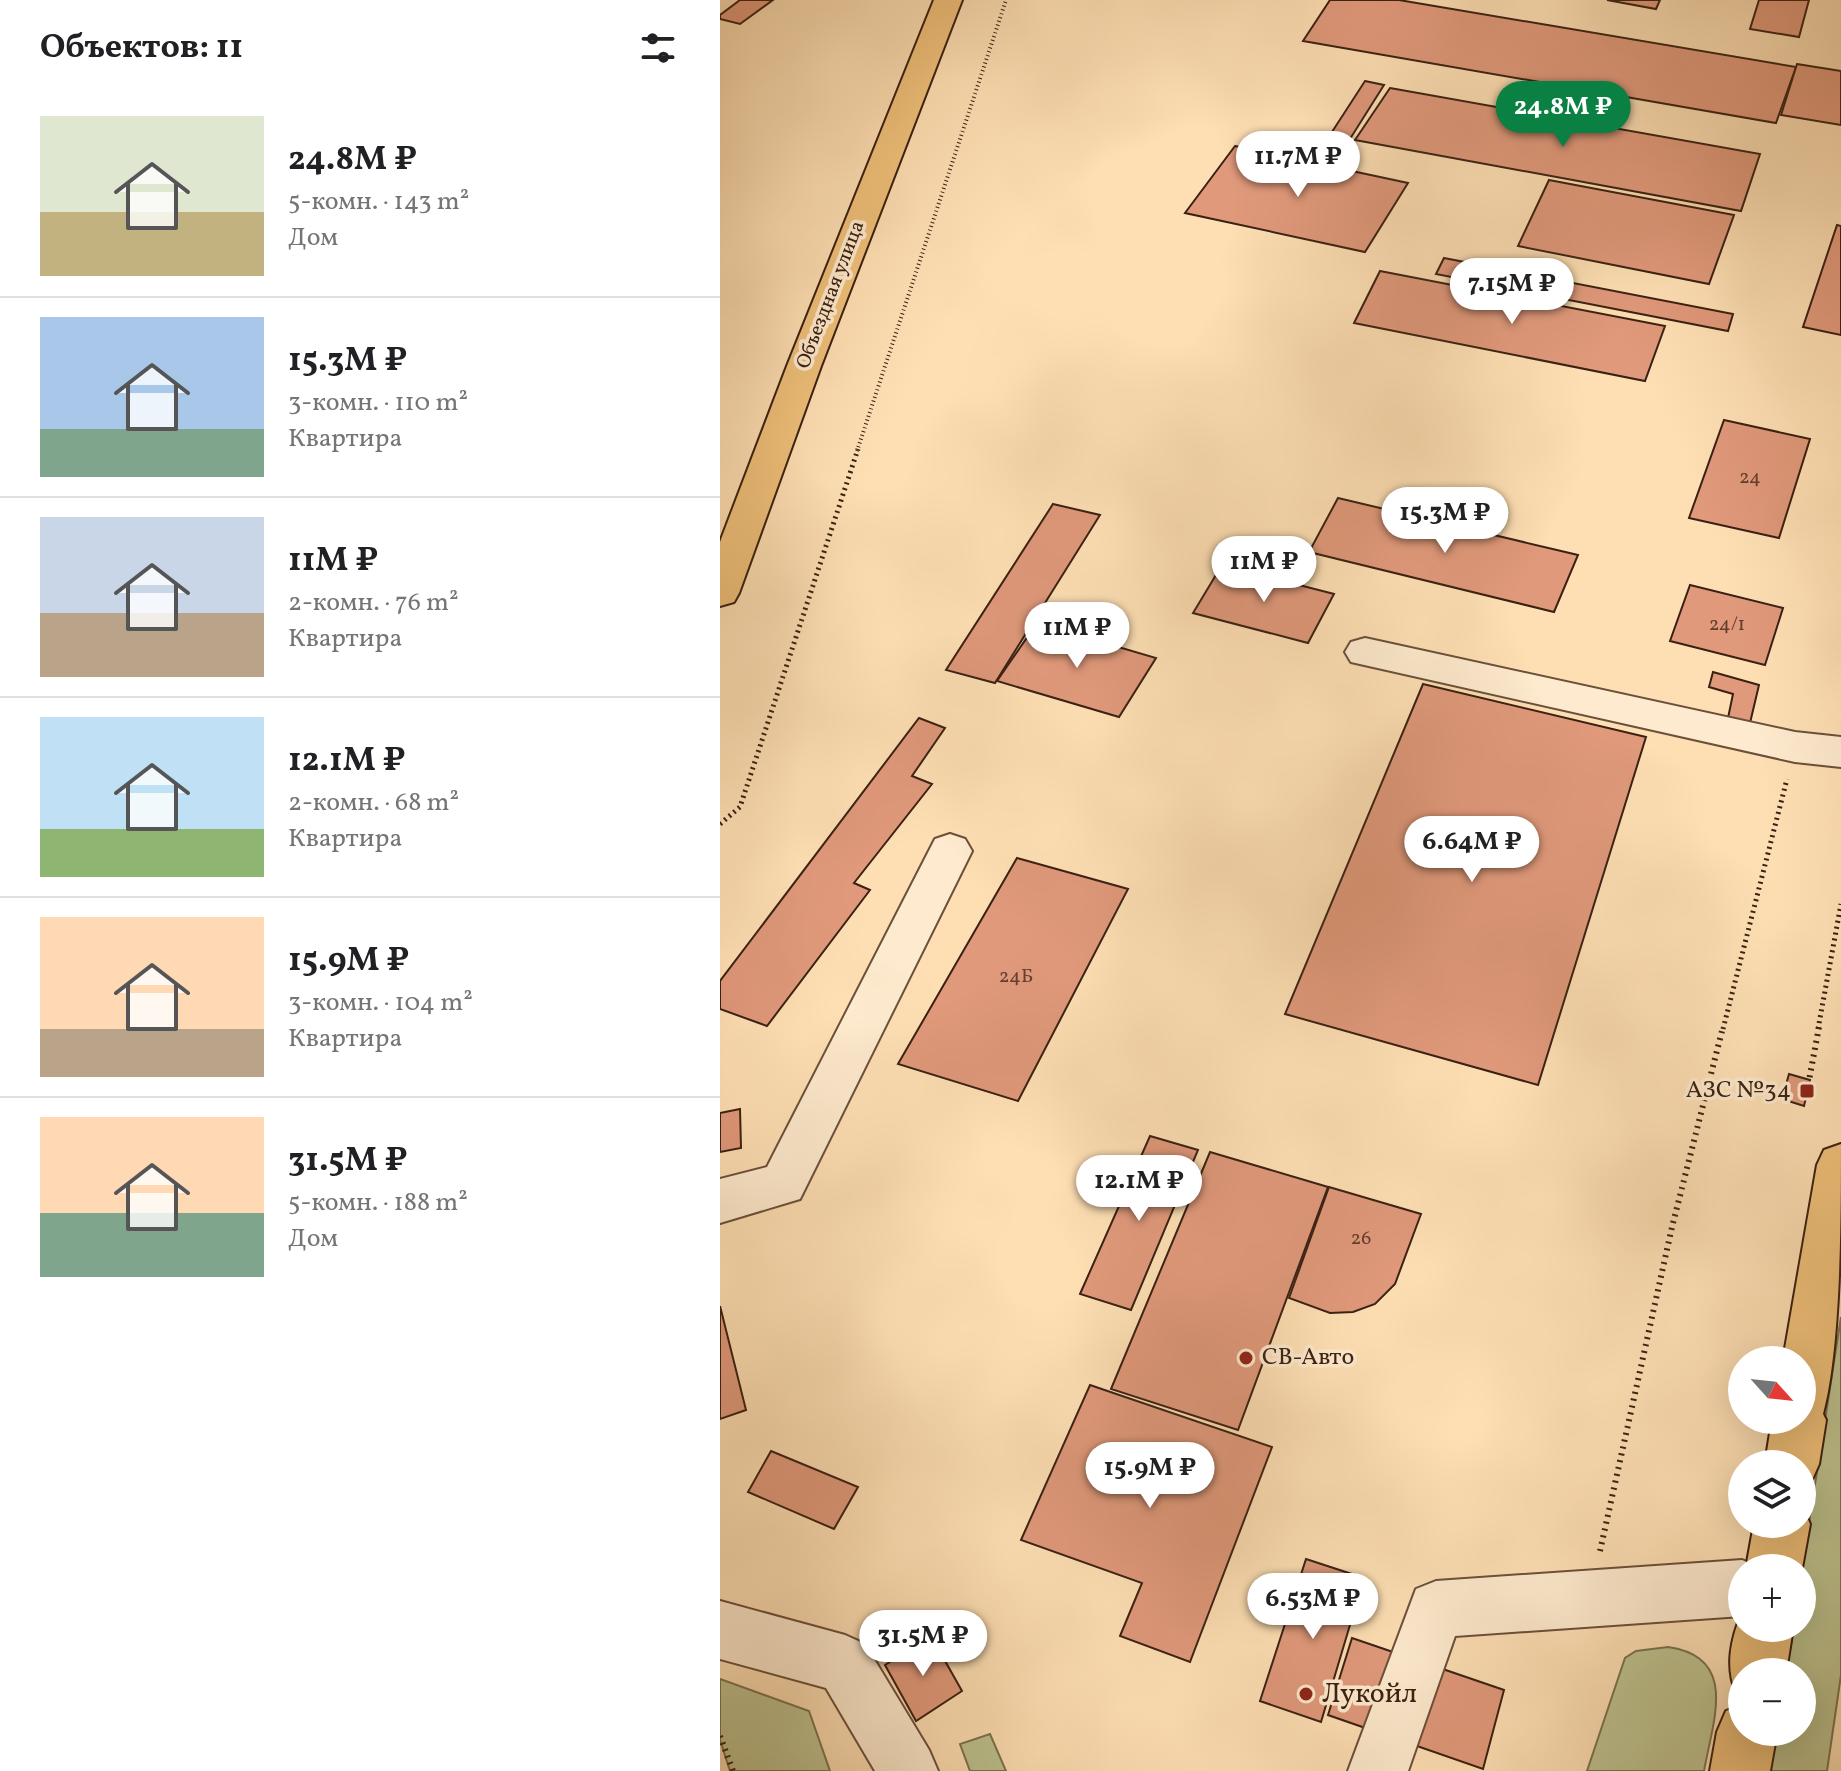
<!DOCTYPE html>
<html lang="ru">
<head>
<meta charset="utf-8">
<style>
	:root { --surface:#fff; --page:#f2f2f2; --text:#202124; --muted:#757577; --line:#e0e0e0; --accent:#0b8043 }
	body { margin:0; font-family:Vollkorn,serif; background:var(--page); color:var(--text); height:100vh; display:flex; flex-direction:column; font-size:30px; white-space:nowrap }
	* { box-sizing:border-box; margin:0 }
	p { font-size:26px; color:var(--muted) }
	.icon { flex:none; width:44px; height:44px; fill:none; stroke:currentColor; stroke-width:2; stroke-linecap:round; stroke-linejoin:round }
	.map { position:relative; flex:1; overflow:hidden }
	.drawer { display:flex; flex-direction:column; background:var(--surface); width:720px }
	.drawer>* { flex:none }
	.needle { width:52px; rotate:117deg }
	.buttons { position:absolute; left:1008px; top:1346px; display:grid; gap:16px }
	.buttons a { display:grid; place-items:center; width:88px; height:88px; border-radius:50%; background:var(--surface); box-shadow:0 8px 32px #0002; font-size:40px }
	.price { position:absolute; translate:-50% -68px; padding:0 18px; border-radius:28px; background:#fff; color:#222; font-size:26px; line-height:52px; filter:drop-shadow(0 2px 4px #0008) }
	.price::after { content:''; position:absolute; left:50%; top:48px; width:24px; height:18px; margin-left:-12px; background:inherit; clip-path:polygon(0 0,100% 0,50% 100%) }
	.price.active { background:var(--accent); color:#fff }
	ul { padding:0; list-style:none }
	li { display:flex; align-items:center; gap:24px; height:200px; padding:0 40px }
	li+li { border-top:2px solid var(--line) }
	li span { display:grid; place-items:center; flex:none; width:224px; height:160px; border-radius:0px; color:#555 }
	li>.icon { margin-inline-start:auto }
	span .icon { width:96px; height:96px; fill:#fffc; stroke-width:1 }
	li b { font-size:34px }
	h2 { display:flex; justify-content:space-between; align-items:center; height:96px; padding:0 40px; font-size:34px }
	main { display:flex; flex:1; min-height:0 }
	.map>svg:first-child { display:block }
	.green { fill:#bdc28f; stroke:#7c7251; stroke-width:2 }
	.building { fill:#e0997b; stroke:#3a2113; stroke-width:2 }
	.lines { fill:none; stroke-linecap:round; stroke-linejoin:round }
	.minor-casing { stroke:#6b503b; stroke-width:4 }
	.major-casing { stroke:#3a2113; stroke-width:4 }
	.path-far2 { stroke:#3a2113; stroke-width:4; stroke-dasharray:1 3; stroke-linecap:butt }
	.path-far1 { stroke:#3a2113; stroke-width:5; stroke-dasharray:2 4; stroke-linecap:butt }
	.path { stroke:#3a2113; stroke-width:6; stroke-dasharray:2 5; stroke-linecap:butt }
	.minor { fill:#feeace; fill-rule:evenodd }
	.major { fill:#efc07a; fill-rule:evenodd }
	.poi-dot { fill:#8f2418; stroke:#feeace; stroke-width:3 }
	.labels { text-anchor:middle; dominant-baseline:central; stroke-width:7; stroke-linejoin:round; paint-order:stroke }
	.far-street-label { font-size:20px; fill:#3a2113; stroke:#feeace }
	.number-label { font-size:20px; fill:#643f2d }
	.poi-label { font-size:24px; fill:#3a2113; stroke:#feeace; text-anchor:end }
	.near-poi-label { font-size:28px; fill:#3a2113; stroke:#feeace; text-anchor:start }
</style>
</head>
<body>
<main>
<section class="drawer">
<h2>Объектов: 11<svg class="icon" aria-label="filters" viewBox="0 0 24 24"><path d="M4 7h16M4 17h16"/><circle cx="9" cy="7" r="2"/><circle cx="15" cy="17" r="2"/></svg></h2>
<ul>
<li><span style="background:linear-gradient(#dfe7d0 60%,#c2b280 0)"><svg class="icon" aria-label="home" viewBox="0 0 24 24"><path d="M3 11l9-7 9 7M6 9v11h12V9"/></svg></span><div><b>24.8M ₽</b><p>5-комн. · 143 m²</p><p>Дом</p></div></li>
<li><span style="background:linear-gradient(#a9c7e8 70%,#7fa58c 0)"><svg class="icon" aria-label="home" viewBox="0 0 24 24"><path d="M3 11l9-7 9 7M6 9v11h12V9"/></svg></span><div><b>15.3M ₽</b><p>3-комн. · 110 m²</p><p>Квартира</p></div></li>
<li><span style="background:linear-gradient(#c9d6e8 60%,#b9a48a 0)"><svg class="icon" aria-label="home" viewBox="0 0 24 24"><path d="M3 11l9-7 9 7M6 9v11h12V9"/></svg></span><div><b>11M ₽</b><p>2-комн. · 76 m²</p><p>Квартира</p></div></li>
<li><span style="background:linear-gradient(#bfe0f5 70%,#8fb573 0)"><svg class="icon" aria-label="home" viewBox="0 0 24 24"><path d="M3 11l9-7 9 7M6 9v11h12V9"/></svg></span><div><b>12.1M ₽</b><p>2-комн. · 68 m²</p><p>Квартира</p></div></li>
<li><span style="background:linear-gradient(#ffd9b3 70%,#b9a48a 0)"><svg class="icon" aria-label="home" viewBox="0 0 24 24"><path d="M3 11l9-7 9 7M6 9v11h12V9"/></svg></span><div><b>15.9M ₽</b><p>3-комн. · 104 m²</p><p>Квартира</p></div></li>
<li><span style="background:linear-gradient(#ffd9b3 60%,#7fa58c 0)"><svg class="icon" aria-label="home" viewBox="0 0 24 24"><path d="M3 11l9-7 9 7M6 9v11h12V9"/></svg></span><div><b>31.5M ₽</b><p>5-комн. · 188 m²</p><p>Дом</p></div></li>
</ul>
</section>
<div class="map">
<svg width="1121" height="1771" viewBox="0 0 1121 1771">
	<rect width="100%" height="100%" fill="#fedfb4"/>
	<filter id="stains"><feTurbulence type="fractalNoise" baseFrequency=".0025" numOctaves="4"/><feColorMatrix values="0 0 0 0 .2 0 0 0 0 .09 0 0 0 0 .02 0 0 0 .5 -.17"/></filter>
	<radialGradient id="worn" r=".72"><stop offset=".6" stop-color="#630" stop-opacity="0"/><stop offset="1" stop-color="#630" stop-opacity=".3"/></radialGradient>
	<!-- green -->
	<g class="green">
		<polygon points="1121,1317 1121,1675 1107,1771 1050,1771 1056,1732 1082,1732 1082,1672 1065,1672 1072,1628 1082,1628 1082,1568"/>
		<path d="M 948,1647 C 1019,1657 993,1720 984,1771 L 867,1771 L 905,1658 L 916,1651 Z"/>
		<polygon points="0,1679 89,1711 110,1771 10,1771 0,1740"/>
		<polygon points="270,1734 286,1771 250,1771 240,1744"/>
	</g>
	<!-- building -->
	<g class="building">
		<polygon points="20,0 53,0 20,24 0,19 0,15"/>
		<polygon points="610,0 679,0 1076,67 1056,123 583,41"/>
		<polygon points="887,0 940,0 936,9"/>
		<polygon points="1039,0 1089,0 1079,37 1030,29"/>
		<polygon points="1077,64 1121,71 1121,125 1061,115"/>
		<polygon points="645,81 664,85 630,139 610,135"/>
		<polygon points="670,88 1040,154 1021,211 635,140"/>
		<polygon points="515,146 688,183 645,252 465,213"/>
		<polygon points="829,180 1014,215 989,284 798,246"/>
		<polygon points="1117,225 1121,226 1121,335 1083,327"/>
		<polygon points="724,258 1013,314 1008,331 716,274"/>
		<polygon points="660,271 945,326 925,381 634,323"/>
		<polygon points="1004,420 1090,439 1059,538 969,518"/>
		<polygon points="618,498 858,555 834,612 589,552"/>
		<polygon points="333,504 380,515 275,683 226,670"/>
		<polygon points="502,565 614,594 588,643 473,613"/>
		<polygon points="970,585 1063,608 1045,665 950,641"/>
		<polygon points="317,623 436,658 399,717 277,681"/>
		<polygon points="993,672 1039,685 1030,723 1008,718 1013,694 989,687"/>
		<polygon points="703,684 926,737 818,1085 565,1014"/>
		<polygon points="199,718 225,728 192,776 212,784 134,883 150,890 47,1026 0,1009 0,981"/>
		<polygon points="297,858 408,889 298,1101 178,1064"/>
		<polygon points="1069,1074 1090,1080 1084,1106 1062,1099"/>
		<polygon points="20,1109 21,1148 0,1152 0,1113"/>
		<polygon points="430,1136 478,1150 411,1310 360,1294"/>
		<polygon points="490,1152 608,1187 518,1430 391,1389"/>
		<polygon points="609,1187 701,1214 675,1284 655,1304 633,1312 610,1313 569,1298"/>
		<polygon points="0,1306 26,1410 0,1419"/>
		<polygon points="370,1385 552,1447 470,1662 400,1636 422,1583 301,1540"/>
		<polygon points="51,1451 138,1487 114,1529 28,1492"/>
		<polygon points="586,1559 644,1578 601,1722 540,1701"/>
		<polygon points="211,1636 242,1691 196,1721 165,1665"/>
		<polygon points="632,1638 784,1690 763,1769 608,1715"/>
	</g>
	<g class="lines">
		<!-- minor casing -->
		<g class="minor-casing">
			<g id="minor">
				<polygon points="645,638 1075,732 1121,737 1121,767 1075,762 631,662 625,652 631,642"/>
				<polygon points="230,834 245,839 252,851 80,1199 0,1223 0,1179 47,1167 215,839"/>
				<polygon points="1022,1560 1042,1568 1022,1568 1022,1616 735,1636 688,1771 628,1771 696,1589 716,1581"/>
				<polygon points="0,1601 125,1635 145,1644 209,1750 218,1771 155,1771 106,1688 0,1659"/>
			</g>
		</g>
		<!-- major casing -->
		<g class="major-casing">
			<g id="major">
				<polygon points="214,0 242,0 101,366 19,593 14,602 0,606 0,542 67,366"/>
				<path d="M 1121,1144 C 1121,1217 1121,1348 1103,1414 L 1106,1420 L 1099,1464 L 1091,1482 L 1082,1486 L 1082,1464 L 1045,1464 L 1052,1420 L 1082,1420 L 1082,1360 L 1063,1360 L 1097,1165 L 1104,1150 Z"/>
				<polygon points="1082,1506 1090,1524 1082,1568 1026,1568 1034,1524 1082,1524"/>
				<path d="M 1022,1612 L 1022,1628 L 1073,1628 L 1066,1672 L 1022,1672 L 1022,1695 L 1016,1693 C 1005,1666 1011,1639 1022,1612 Z"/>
				<polygon points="1022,1705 1022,1732 1057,1732 1050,1771 990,1771 997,1732 1006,1711"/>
			</g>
		</g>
		<!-- path-far2 -->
		<polyline class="path-far2" points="137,451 286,0"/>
		<!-- path-far1 -->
		<g class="path-far1">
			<polyline points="0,824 20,807 138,449"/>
			<polyline points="1003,1029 1067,779"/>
			<polyline points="1098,1029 1121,904"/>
		</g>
		<!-- path -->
		<g class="path">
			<polyline points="1087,1091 1099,1027"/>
			<polyline points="880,1551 952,1227 1003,1027"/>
			<polyline points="0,1736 13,1771"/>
		</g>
		<!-- minor -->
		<use href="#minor" class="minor"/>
		<!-- major -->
		<use href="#major" class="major"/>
	</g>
	<!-- markers -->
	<g class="poi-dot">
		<rect x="1079" y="1083" width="16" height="16" rx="4"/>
		<circle cx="526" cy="1358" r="8"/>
		<circle cx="586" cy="1694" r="8"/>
	</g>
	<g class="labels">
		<!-- far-street labels -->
		<g class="far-street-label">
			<text transform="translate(111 295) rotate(-69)">Объездная улица</text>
		</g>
		<!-- number labels -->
		<g class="number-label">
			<text x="1030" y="478">24</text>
			<text x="1007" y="625">24/1</text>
			<text x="296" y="977">24Б</text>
			<text x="641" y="1239">26</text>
		</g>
		<!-- poi labels -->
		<g class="poi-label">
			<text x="1071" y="1091">АЗС №34</text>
			<text x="542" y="1358" text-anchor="start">СВ-Авто</text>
		</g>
		<!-- near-poi labels -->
		<g class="near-poi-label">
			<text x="602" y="1694">Лукойл</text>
		</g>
	</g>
	<rect width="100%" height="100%" filter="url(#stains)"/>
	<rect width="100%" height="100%" fill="url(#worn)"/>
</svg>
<div class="buttons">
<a><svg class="needle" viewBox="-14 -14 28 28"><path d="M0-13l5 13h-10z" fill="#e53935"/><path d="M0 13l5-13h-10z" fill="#757577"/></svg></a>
<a><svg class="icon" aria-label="layers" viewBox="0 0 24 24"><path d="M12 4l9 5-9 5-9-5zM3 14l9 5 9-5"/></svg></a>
<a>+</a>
<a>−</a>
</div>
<b class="price active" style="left:843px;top:149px">24.8M ₽</b>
<b class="price" style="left:578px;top:199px">11.7M ₽</b>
<b class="price" style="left:792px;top:326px">7.15M ₽</b>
<b class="price" style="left:725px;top:555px">15.3M ₽</b>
<b class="price" style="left:544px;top:604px">11M ₽</b>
<b class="price" style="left:357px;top:670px">11M ₽</b>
<b class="price" style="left:752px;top:884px">6.64M ₽</b>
<b class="price" style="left:419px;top:1223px">12.1M ₽</b>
<b class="price" style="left:430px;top:1510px">15.9M ₽</b>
<b class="price" style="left:593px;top:1641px">6.53M ₽</b>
<b class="price" style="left:203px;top:1678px">31.5M ₽</b>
</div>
</main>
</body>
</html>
